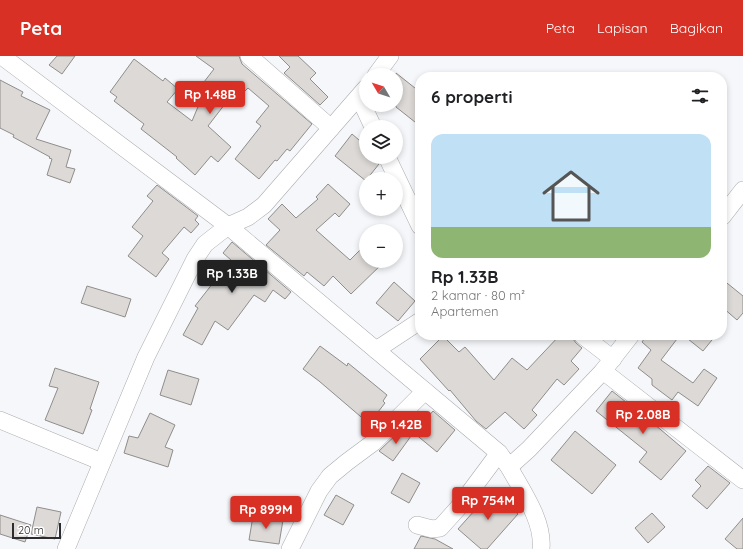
<!DOCTYPE html>
<html lang="id">
<head>
<meta charset="utf-8">
<style>
	:root { --surface:#fff; --page:#f6f6f6; --text:#202124; --muted:#757577; --line:#e0e0e0; --accent:#d93025 }
	body { margin:0; font-family:Quicksand,sans-serif; background:var(--page); color:var(--text); height:100vh; display:flex; flex-direction:column; font-size:15px; white-space:nowrap }
	* { box-sizing:border-box; margin:0 }
	p { font-size:13px; color:var(--muted) }
	.icon { flex:none; width:22px; height:22px; fill:none; stroke:currentColor; stroke-width:2; stroke-linecap:round; stroke-linejoin:round }
	.map { position:relative; flex:1; overflow:hidden }
	.side { position:absolute; left:415px; top:16px; width:312px; height:268px; display:flex; flex-direction:column; background:var(--surface); border-radius:16px; box-shadow:0 2px 6px #0003 }
	.side>* { flex:none }
	.needle { width:26px; rotate:309deg }
	.tools { position:absolute; left:359px; top:12px; display:grid; gap:8px }
	.tools a { display:grid; place-items:center; width:44px; height:44px; border-radius:50%; background:var(--surface); box-shadow:0 2px 6px #0003; font-size:20px }
	.scale { position:absolute; left:12px; bottom:10px; width:49px; box-sizing:border-box; padding-left:4px; border:2px solid #2c2c2e; border-top:0; font-size:11px; line-height:14px; white-space:nowrap; color:#2c2c2e; -webkit-text-stroke:3px #fff; paint-order:stroke }
	.price { position:absolute; translate:-50% -34px; padding:0 9px; border-radius:4px; background:var(--accent); color:#fff; font-size:13px; line-height:26px; filter:drop-shadow(0 1px 2px #0008) }
	.price::after { content:''; position:absolute; left:50%; top:24px; width:12px; height:9px; margin-left:-6px; background:inherit; clip-path:polygon(0 0,100% 0,50% 100%) }
	.price.active { background:#222; color:#fff }
	ul { padding:0; list-style:none }
	li { display:grid; align-content:center; gap:8px; height:212px; padding:0 16px }
	li+li { border-top:1px solid var(--line) }
	li span { display:grid; place-items:center; height:124px; border-radius:12px; color:#555 }
	li>.icon { margin-inline-start:auto }
	span .icon { width:72px; height:72px; fill:#fffc; stroke-width:1 }
	li b { font-size:17px }
	h2 { display:flex; justify-content:space-between; align-items:center; height:48px; padding:0 16px; font-size:17px }
	header { display:flex; align-items:center; gap:24px; box-sizing:border-box; height:56px; padding:0 20px; background:var(--accent); color:#fff }
	header strong { font-size:19px }
	nav { display:flex; gap:22px; margin-inline-start:auto; font-size:14px }
	.map>svg:first-child { display:block }
	.building { fill:#dcd9d7; stroke:#908d8b }
	.lines { fill:none; stroke-linecap:round; stroke-linejoin:round }
	.minor-casing { stroke:#abacaf; stroke-width:18 }
	.minor { stroke:#fff; stroke-width:17 }
</style>
</head>
<body>
<header>
<strong>Peta</strong>
<nav><a>Peta</a><a>Lapisan</a><a>Bagikan</a></nav>
</header>
<div class="map">
<svg width="743" height="493" viewBox="0 0 743 493">
	<rect width="100%" height="100%" fill="#f5f7fa"/>
	<!-- building -->
	<g class="building">
		<polygon points="57,0 75,0 62,18 49,9"/>
		<polygon points="196,0 239,0 242,8 312,68 290,95 287,93 277,105 275,104 259,123 235,103 261,70 256,66 269,50 248,32 244,36 238,31 208,70 231,91 218,106 211,100 195,119 176,102 177,101 141,73 144,68 114,45 117,41 110,36 134,3 163,25 165,22 178,33 167,46 192,65 203,39 197,35 214,13"/>
		<polygon points="279,0 298,0 316,17 310,23 328,41 320,49 284,17 290,11"/>
		<polygon points="396,17 420,36 420,70 396,51"/>
		<polygon points="0,24 23,36 21,40 50,54 36,83 71,94 66,111 75,113 70,127 47,119 52,103 49,102 50,101 13,81 14,79 0,72"/>
		<polygon points="352,78 366,90 366,101 377,101 379,108 367,123 366,123 366,125 335,100"/>
		<polygon points="328,128 350,148 339,161 335,157 316,174 350,204 360,194 366,201 366,205 385,205 351,238 333,220 324,230 307,216 304,220 266,189 280,174 268,163 282,148 296,162 318,143 316,141"/>
		<polygon points="157,129 198,160 195,164 199,168 191,177 184,171 162,197 169,203 156,221 128,200 143,180 132,171 153,145 147,140"/>
		<polygon points="232,186 291,236 285,243 273,234 265,246 254,239 228,274 215,265 202,289 183,279 198,252 195,250 231,204 223,197"/>
		<polygon points="722,223 743,240 743,257 737,264 722,251"/>
		<polygon points="394,226 415,245 398,265 376,247"/>
		<polygon points="87,230 131,243 125,261 81,247"/>
		<polygon points="560,279 572,279 573,283 576,287 582,292 571,305 579,313 564,329 557,323 532,354 537,359 524,373 505,356 486,373 476,365 450,334 449,335 420,303 443,280 459,296 465,291 494,324 512,302 527,314"/>
		<polygon points="647,279 680,279 661,304 693,327 704,313 717,322 698,350 678,336 672,344 652,329 652,323 638,312 651,294 642,286"/>
		<polygon points="683,279 716,279 703,295"/>
		<polygon points="320,290 347,310 348,307 387,339 383,345 385,347 378,356 385,361 374,372 319,325 303,313"/>
		<polygon points="55,312 99,326 90,353 92,354 83,378 45,364 58,332 49,330"/>
		<polygon points="168,314 199,323 191,349 160,339"/>
		<polygon points="612,335 654,368 686,395 661,424 639,406 647,396 596,355"/>
		<polygon points="433,355 455,374 437,396 414,377"/>
		<polygon points="150,357 175,369 165,391 173,394 168,411 124,397 129,380 138,382"/>
		<polygon points="402,373 411,380 393,405 379,395"/>
		<polygon points="575,375 616,409 592,438 551,404"/>
		<polygon points="708,410 730,427 707,453 692,440 701,430 695,424"/>
		<polygon points="402,417 420,427 409,447 391,437"/>
		<polygon points="492,435 518,458 487,493 481,493 458,473"/>
		<polygon points="336,439 354,449 343,469 324,459"/>
		<polygon points="37,451 61,456 55,483 31,478"/>
		<polygon points="652,457 665,471 648,487 635,472"/>
		<polygon points="0,459 31,469 25,486 0,478"/>
		<polygon points="253,460 283,464 279,488 249,484"/>
		<polygon points="743,462 743,493 737,493 725,483"/>
		<polygon points="421,480 435,483 453,493 414,493"/>
	</g>
	<g class="lines">
		<!-- minor casing -->
		<g class="minor-casing">
			<g id="minor">
				<polyline points="249,0 331,72"/>
				<polyline points="3,1 228,170 205,188 195,203 146,301 66,493"/>
				<polyline points="376,19 390,0"/>
				<polyline points="366,32 264,149 248,161 228,170 499,397 509,411 529,393 603,315 631,279"/>
				<polyline points="359,41 373,71"/>
				<polyline points="387,101 420,170"/>
				<polyline points="722,161 743,134"/>
				<polyline points="582,279 613,303"/>
				<polyline points="376,294 420,265"/>
				<polyline points="603,315 743,424"/>
				<polyline points="0,364 102,406"/>
				<path d="M 509,411 C 522,435 544,465 541,493"/>
				<polyline points="417,469 432,473 440,472 458,452 499,397"/>
				<polyline points="290,493 319,435 330,420 347,406 374,386 425,335"/>
			</g>
		</g>
		<!-- minor -->
		<use href="#minor" class="minor"/>
	</g>
</svg>
<div class="tools">
<a><svg class="needle" viewBox="-14 -14 28 28"><path d="M0-13l5 13h-10z" fill="#e53935"/><path d="M0 13l5-13h-10z" fill="#757577"/></svg></a>
<a><svg class="icon" aria-label="layers" viewBox="0 0 24 24"><path d="M12 4l9 5-9 5-9-5zM3 14l9 5 9-5"/></svg></a>
<a>+</a>
<a>−</a>
</div>
<div class="scale">20 m</div>
<b class="price" style="left:210px;top:59px">Rp 1.48B</b>
<b class="price active" style="left:232px;top:238px">Rp 1.33B</b>
<b class="price" style="left:643px;top:379px">Rp 2.08B</b>
<b class="price" style="left:396px;top:389px">Rp 1.42B</b>
<b class="price" style="left:488px;top:465px">Rp 754M</b>
<b class="price" style="left:266px;top:474px">Rp 899M</b>
<section class="side">
<h2>6 properti<svg class="icon" aria-label="filters" viewBox="0 0 24 24"><path d="M4 7h16M4 17h16"/><circle cx="9" cy="7" r="2"/><circle cx="15" cy="17" r="2"/></svg></h2>
<ul>
<li><span style="background:linear-gradient(#bfe0f5 75%,#8fb573 0)"><svg class="icon" aria-label="home" viewBox="0 0 24 24"><path d="M3 11l9-7 9 7M6 9v11h12V9"/></svg></span><div><b>Rp 1.33B</b><p>2 kamar · 80 m²</p><p>Apartemen</p></div></li>
</ul>
</section>
</div>
</body>
</html>
